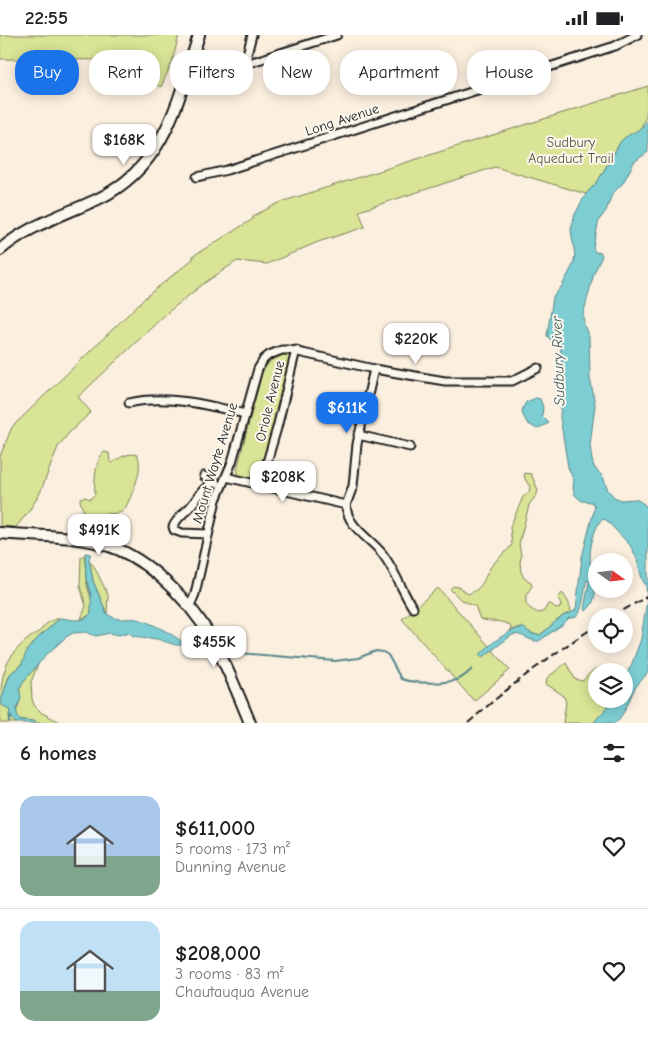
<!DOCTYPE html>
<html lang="en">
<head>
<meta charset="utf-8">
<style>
	:root { --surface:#fff; --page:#f6f6f6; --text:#202124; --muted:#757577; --line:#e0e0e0; --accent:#1a73e8 }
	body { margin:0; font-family:"Comic Neue",sans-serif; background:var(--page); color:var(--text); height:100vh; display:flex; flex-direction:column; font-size:19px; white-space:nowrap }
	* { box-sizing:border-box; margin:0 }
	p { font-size:16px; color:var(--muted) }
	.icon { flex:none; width:28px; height:28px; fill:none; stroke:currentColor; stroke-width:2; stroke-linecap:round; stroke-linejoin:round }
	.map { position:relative; height:688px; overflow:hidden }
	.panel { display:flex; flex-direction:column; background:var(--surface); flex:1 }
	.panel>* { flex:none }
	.guide { position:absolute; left:15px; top:15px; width:619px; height:45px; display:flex; gap:10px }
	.needle { width:32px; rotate:105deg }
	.buttons { position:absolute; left:588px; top:518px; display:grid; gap:10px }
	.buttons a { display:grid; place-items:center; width:45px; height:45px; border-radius:50%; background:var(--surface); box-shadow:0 2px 12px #0003; font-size:25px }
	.price { position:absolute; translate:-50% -42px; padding:0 11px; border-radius:10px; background:#fff; color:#222; font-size:16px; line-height:32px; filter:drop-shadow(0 1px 2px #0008) }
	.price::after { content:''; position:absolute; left:50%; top:30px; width:15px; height:11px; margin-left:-8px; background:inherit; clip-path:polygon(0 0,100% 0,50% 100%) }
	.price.active { background:var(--accent); color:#fff }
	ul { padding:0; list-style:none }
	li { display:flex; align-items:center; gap:15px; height:125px; padding:0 20px }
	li+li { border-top:1px solid var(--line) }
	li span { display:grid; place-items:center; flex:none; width:140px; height:100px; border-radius:15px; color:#555 }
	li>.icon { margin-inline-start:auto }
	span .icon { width:60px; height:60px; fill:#fffc; stroke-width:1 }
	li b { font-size:21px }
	h2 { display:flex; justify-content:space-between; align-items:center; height:60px; padding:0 20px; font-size:21px }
	.pill { padding:0 18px; border-radius:20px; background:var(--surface); box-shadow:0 2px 12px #0003; font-size:18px; line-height:45px }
	.pill.active { background:var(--accent); color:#fff }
	.status { display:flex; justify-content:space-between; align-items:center; height:35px; padding:0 25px; background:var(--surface); direction:ltr }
	.status svg { height:14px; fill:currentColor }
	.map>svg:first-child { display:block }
	.green { fill:#d9e496; stroke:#7a8059 }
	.water { fill:#7dced3; stroke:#56878a }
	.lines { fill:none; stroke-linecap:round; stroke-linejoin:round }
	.stream { stroke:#56878a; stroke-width:2 }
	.street-casing { stroke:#1c1c1c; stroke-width:11 }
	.secondary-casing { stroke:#1c1c1c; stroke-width:14 }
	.street { stroke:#fbf7ec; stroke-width:7 }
	.secondary { stroke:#fbf7ec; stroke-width:10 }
	.rail { stroke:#1c1c1c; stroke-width:2; stroke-dasharray:8 4; stroke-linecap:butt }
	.labels { text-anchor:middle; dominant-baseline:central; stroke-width:4; stroke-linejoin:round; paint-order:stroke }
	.street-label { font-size:14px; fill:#1c1c1c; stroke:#fbf7ec }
	.park-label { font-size:14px; fill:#555841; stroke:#fbf7ec }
	.water-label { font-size:15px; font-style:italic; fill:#3e5a5c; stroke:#fbf7ec }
</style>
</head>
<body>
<div class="status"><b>22:55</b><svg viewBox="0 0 49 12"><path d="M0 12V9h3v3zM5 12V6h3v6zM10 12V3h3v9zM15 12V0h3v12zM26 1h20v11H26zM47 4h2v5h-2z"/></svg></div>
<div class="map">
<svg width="648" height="688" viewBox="0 0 648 688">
	<rect width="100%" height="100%" fill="#fbefdf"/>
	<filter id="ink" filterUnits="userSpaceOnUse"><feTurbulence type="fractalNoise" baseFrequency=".02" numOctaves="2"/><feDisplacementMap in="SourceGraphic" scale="10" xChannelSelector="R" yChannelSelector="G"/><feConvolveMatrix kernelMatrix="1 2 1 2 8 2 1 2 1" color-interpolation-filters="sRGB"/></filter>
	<g filter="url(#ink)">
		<!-- green -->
		<g class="green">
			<polygon points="0,0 179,0 172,27 161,52 109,25 0,24"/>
			<path d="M 648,51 C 648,66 648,86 638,96 C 633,100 626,101 621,106 L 598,146 L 586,159 L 495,132 L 359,176 L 365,192 L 318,207 L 267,229 L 237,226 L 203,249 L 167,278 L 78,362 L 91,377 L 69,398 L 58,412 L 40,458 L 29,476 L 16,492 L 0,491 L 0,421 L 12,392 L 147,261 L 193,224 L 193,221 L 253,184 L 253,181 L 281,167 Z"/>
			<polygon points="282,320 290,320 292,326 260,443 256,446 239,442 237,434 262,337 270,326"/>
			<path d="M 104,417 L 109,418 L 110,427 L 112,428 C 119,423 128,417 137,420 C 145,433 131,461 125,474 C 119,480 112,478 105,479 L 98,492 L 99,497 L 103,500 L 113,495 L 112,499 L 120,503 L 120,505 L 112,504 L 108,501 L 100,501 L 93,498 L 83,489 C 87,475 80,474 80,463 L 85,462 L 90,464 L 95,459 C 94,448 95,425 104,417 Z"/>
			<path d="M 524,438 L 531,439 L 538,455 L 537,459 L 529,470 L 519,509 L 521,520 L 520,528 L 521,537 L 524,543 L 531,547 L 532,551 C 530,555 526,558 526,563 C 524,571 533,576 539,578 L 544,576 L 548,569 L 551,569 L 557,574 L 560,573 L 561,569 L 558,563 L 562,558 C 567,563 571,571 571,579 L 564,580 L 540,600 L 533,599 L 520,592 L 510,596 L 511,591 C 501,584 491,588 480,584 L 475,571 L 461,565 L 450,554 L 453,551 L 459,552 L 468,559 C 484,553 482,546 490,533 C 496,524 506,518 512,510 L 510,492 L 523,462 L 529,457 L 530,452 L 525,444 Z"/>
			<path d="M 84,520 C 87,526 85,536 86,544 C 87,558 96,565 90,580 L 81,584 L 86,571 L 80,551 L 81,522 Z"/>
			<polygon points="89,525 95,533 108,560 107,579 93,546"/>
			<polygon points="438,553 510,635 474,666 402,584"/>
			<path d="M 60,583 L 38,603 L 30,612 L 22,629 L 10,639 L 1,665 L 1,668 L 10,675 L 9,681 L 14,684 L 16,688 L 0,688 C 0,645 0,621 37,598 C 42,595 44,590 49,587 C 52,585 56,584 60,583 Z"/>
			<path d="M 39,627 L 31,647 L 32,664 L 34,670 L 42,678 L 62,688 L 34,688 L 35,687 L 19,684 C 14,677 18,673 20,665 C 21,661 19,657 20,653 C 22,643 33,634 39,627 Z"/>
			<path d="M 566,628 L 575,644 L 583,646 C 589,638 594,633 604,632 L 605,636 L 596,636 L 596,664 L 612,664 L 605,676 L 593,688 L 563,688 L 566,667 L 563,660 L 546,649 L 547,643 Z"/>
		</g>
		<!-- water -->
		<g class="water">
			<path d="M 648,84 L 648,117 L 634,127 L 623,148 L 612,159 L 606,176 L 599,185 L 593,213 L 595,217 L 601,218 L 602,221 L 594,238 L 583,280 L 584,290 L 589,302 L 590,343 L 595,370 L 590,410 L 592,425 L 594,432 L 603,442 L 608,455 L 614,462 L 621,465 L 636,464 L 644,469 L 648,474 L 648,637 C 644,643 639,647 635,653 C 628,666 626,678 615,688 L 593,688 L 605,675 L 612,664 L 624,664 L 624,643 L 631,631 L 641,604 L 647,565 L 646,551 L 642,544 L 637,524 L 630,510 L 605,484 L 601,485 C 594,494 590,511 590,523 C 591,541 603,561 586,576 L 584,574 L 589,547 L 588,545 L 586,547 C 585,554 582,579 576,582 C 574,583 571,583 569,583 L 563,589 L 539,606 C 529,607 522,597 512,600 L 483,622 L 480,620 C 488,610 512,592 524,593 L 532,599 L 540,600 C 548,595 553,587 562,582 C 567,578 572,579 576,574 L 582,522 L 595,471 L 592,467 L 582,466 L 575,460 L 573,453 L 574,446 L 568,432 L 560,382 L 563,341 L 560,308 L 557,305 L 551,305 L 547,301 L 553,262 L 562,251 L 573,230 L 575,220 L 571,195 L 575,179 L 586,159 L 598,146 L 621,106 C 631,96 639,99 648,84 Z"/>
			<polygon points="536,363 540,364 543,372 542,381 549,388 537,394 527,388 522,378 523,373 526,367"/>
			<path d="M 85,518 L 91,519 L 89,523 L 93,546 L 107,579 C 121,588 125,582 137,584 C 151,587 176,601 186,610 L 176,610 L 157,604 L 133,601 L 129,597 L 119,600 L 110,598 L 96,601 L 85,597 L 73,598 L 66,602 L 46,620 L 23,647 L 19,654 L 21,663 L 16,675 L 18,682 L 21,685 L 36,686 L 34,688 L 16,688 L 13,684 L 9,683 L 10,675 L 2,670 L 1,665 L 10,639 L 22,629 L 27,615 L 38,603 L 60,583 C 71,584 83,589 91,578 L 91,560 L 86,544 Z"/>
		</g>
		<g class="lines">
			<!-- stream -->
			<g class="stream">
				<polyline points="186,610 198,615 208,616"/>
				<path d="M 239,618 L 335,626 L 358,623 L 376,616 L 383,617 L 388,620 L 401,644 C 415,649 446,649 459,644 C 464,642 468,638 472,634"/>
				<polyline points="9,688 11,681"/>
			</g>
			<!-- street casing -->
			<g class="street-casing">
				<g id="street">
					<polyline points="249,28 247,19 252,0"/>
					<polyline points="205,42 337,0"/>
					<polyline points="197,142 227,135 615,11 637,0"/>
					<path d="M 129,368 C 165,359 209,370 245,379"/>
					<polyline points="358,400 410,412"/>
					<polyline points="204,441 216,448"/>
					<polyline points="226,442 346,470"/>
					<polyline points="260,451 277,393 296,315"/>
					<polyline points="346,470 353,451 357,409 374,334"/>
					<path d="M 346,470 C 347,491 368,502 380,516 C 393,530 402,557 413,573"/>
					<path d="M 208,499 L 182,498 L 174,495 L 173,492 C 176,484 183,479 189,473 C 198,463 202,453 214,447"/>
					<polyline points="190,571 195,559 216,465 232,427 258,334 264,324 269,320 282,315 289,315 374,334 445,346 512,346 538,333"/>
				</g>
			</g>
			<!-- secondary casing -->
			<g class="secondary-casing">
				<g id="secondary">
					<path d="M 0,215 C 29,190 64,180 98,164 C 166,131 178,65 199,0"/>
					<path d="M 0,498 C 33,501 70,500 103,509 C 124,515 142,526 159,541 C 209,583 226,629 250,688"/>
				</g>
			</g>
			<!-- street -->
			<use href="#street" class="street"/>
			<!-- secondary -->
			<use href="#secondary" class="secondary"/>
			<!-- rail -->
			<g class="rail">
				<polyline points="613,581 648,561"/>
				<path d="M 468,688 C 508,652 551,620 596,591"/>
			</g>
		</g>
	</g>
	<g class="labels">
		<!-- street labels -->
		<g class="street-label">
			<text transform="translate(342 85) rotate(-18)">Long Avenue</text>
			<text transform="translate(270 366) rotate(-76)">Oriole Avenue</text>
			<text transform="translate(215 428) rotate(-73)">Mount Wayte Avenue</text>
		</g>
		<!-- park labels -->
		<g class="park-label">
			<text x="571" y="107">Sudbury<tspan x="571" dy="16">Aqueduct Trail</tspan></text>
		</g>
		<!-- water labels -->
		<g class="water-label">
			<text transform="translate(558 326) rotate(-92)">Sudbury River</text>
		</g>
	</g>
</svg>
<div class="buttons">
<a><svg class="needle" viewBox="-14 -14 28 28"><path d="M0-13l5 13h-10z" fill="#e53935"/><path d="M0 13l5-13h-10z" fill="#757577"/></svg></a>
<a><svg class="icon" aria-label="locate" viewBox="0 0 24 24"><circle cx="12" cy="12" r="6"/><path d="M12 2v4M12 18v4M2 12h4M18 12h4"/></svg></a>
<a><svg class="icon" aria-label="layers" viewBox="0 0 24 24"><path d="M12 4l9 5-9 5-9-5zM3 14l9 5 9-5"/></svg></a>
</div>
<b class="price" style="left:124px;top:131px">$168K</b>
<b class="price" style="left:416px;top:330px">$220K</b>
<b class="price active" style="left:347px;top:399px">$611K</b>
<b class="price" style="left:283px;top:468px">$208K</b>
<b class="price" style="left:99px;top:521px">$491K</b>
<b class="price" style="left:214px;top:633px">$455K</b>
<div class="guide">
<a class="pill active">Buy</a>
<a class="pill">Rent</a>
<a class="pill">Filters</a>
<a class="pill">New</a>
<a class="pill">Apartment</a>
<a class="pill">House</a>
</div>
</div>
<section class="panel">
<h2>6 homes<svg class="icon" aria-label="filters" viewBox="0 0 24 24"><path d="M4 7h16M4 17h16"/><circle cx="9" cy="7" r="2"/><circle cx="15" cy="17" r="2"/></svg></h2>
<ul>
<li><span style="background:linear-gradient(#a9c7e8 60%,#7fa58c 0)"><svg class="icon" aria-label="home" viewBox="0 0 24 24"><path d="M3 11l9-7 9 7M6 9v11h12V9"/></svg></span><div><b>$611,000</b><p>5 rooms · 173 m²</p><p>Dunning Avenue</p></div><svg class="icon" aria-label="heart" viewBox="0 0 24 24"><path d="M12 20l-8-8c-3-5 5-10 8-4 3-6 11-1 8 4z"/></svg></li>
<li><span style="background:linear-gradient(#bfe0f5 70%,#7fa58c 0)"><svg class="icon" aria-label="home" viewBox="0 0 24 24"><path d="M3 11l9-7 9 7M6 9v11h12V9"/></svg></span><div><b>$208,000</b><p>3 rooms · 83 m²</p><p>Chautauqua Avenue</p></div><svg class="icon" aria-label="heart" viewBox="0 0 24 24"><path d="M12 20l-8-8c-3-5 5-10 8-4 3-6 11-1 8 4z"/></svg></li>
</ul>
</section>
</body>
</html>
